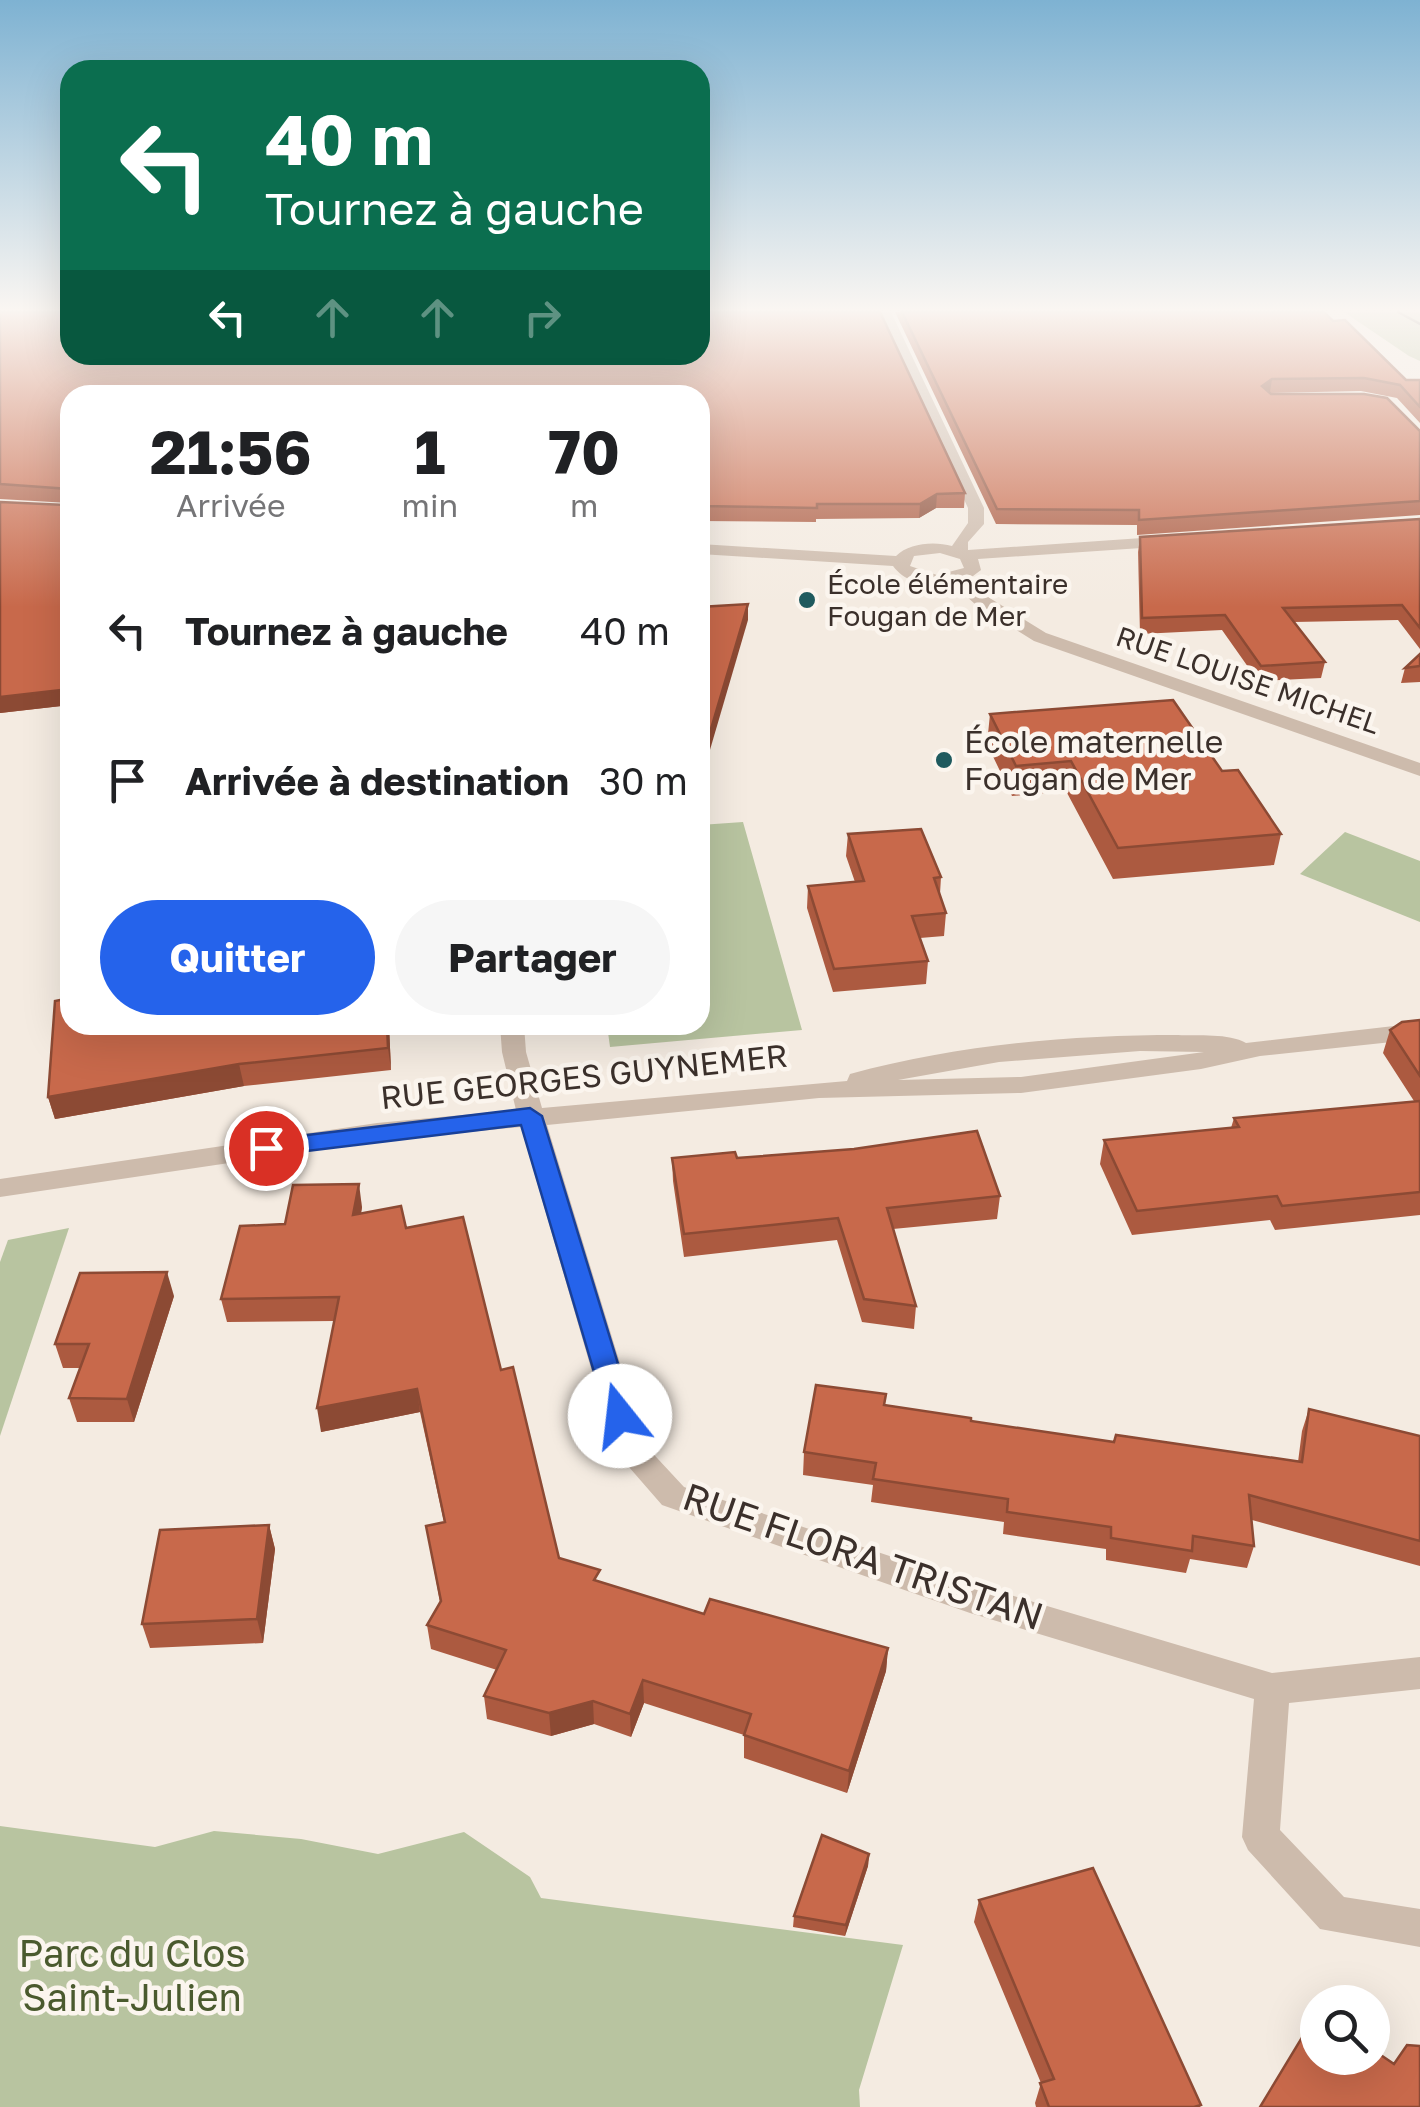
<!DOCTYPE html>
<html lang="fr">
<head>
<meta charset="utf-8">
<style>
  :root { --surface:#fff; --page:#f6f6f6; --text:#202124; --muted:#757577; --accent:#2563eb }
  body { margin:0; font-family:"Golos Text",sans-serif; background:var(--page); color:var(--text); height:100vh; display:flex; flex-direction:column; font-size:38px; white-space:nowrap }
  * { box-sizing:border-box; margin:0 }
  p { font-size:32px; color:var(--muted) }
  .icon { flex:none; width:55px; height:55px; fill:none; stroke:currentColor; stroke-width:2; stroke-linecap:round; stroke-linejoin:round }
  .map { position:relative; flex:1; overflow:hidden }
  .side { position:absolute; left:60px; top:385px; width:650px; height:650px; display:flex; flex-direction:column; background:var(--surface); border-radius:30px; box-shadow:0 10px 40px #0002 }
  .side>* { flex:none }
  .hud { position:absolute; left:60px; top:60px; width:650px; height:305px; border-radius:30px; box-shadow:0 10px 40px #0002; background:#0b6e4f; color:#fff; overflow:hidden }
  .buttons { position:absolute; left:1300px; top:1985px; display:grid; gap:20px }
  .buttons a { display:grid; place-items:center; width:90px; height:90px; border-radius:50%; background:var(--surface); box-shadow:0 10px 40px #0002; font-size:50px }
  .pin { position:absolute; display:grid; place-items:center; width:85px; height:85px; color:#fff; margin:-42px; border:5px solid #fff; border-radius:50%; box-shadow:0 2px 10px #0007 }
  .me { position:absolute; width:110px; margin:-55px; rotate:344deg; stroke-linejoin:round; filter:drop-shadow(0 0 8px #0008) }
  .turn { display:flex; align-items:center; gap:35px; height:210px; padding:0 40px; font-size:45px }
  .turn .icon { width:130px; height:130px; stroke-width:2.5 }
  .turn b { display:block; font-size:70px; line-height:85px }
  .lanes { display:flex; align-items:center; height:95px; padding:0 40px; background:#0003; justify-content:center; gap:50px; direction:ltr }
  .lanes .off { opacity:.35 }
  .eta { display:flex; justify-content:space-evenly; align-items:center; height:170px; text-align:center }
  .eta b { font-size:60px; font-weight:700; line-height:70px }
  .button { display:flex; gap:20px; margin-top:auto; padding:20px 40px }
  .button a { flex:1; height:115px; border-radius:60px; background:var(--accent); color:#fff; font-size:40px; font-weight:700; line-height:115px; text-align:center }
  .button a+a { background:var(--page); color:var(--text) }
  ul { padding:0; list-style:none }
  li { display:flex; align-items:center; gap:30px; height:150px; padding:0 40px }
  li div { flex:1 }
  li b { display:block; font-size:38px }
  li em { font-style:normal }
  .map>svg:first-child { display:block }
  .green { fill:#b8c4a0 }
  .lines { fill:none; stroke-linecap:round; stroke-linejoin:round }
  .minor { fill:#cdbbac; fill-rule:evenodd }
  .tram { stroke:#3b302b; stroke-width:2.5 }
  .wall { fill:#ac5a40 }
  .shaded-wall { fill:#8c4a34 }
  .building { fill:#c8694b; stroke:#8c4a34; stroke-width:2.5 }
  .route { fill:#2563eb; stroke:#184099; stroke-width:2.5 }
  .poi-dot { fill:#1f5a5e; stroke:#fbf5ee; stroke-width:4 }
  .labels { text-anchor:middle; stroke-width:9; stroke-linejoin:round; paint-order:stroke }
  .far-poi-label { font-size:28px; fill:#3b302b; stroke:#fbf5ee; text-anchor:start }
  .far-street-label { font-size:28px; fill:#3b302b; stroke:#fbf5ee }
  .poi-label { font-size:32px; fill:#3b302b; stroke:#fbf5ee; text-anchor:start }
  .street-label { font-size:32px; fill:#3b302b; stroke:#fbf5ee }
  .near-street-label { font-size:38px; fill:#3b302b; stroke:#fbf5ee }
  .near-park-label { font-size:38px; fill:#4a5a2e; stroke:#fbf5ee }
</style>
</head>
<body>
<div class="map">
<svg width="1420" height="2107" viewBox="0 0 1420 2107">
  <rect width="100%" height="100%" fill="#f4ebe1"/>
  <g class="green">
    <path d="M 1344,312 L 1420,312 L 1420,361 L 1409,356 Z"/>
    <path d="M 743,822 L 802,1030 L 610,1047 L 607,1025 L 700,1025 L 700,825 Z"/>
    <path d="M 1345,832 L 1420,861 L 1420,922 L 1300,874 Z"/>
    <path d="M 69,1228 L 0,1436 L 0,1262 L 8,1240 Z"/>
    <path d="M 0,1826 L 155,1847 L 214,1831 L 301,1839 L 378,1854 L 464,1832 L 530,1877 L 541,1898 L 903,1945 L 859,2090 L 860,2107 L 0,2107 Z"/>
  </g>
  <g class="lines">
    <g class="minor">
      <path d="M 878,312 L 891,312 L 984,508 L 984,524 L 968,542 L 968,550 L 1171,536 L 1179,541 L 1171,546 L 978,559 L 981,570 L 969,579 L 988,597 L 1046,633 L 1420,763 L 1420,776 L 1034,641 L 976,605 L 953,584 C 931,587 906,584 893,566 L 700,554 L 700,544 L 896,556 C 909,543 934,541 952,546 L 968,523 L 968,508 ZM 940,553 L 960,559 L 964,568 L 937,575 L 910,566 L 914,556 Z"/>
      <path d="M 1420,1023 L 1420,1039 L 1260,1056 L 1201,1069 L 1021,1093 L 819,1098 L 547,1125 L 645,1445 L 684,1487 L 970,1583 L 1272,1673 L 1420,1657 L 1420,1689 L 1289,1703 L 1280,1830 L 1344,1897 L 1420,1909 L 1420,1947 L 1320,1929 L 1248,1850 L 1242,1837 L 1254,1699 L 970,1613 L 662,1505 L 615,1451 L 521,1127 L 377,1141 L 0,1197 L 0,1179 L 377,1123 L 516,1110 L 502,1052 L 500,1025 L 524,1025 L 526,1052 L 542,1108 L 847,1081 L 850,1074 C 956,1045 1068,1035 1178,1035 C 1198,1036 1229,1033 1246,1043 ZM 1140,1051 L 1204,1052 L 1021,1077 L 898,1080 L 999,1062 Z"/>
    </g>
    <path class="tram" d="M 1398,312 L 1420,324"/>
  </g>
  <g class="wall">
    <path d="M 0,312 L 70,312 L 70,355 L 700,355 L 700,312 L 880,312 L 965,493 L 964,508 L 936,508 L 919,518 L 816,519 L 816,522 L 700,521 L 700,395 L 70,395 L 70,705 L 0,713 L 0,502 L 66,505 L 69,503 L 0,499 Z"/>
    <path d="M 895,312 L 1324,312 L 1406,380 L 1420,380 L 1420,423 L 1397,398 L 1361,391 L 1269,393 L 1420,431 L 1420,515 L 1137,535 L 1137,525 L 996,524 Z"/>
    <path d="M 1420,519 L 1420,649 L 1398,620 L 1294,622 L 1325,662 L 1321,678 L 1258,681 L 1222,630 L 1140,634 L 1138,552 L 1140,537 Z"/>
    <path d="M 1420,654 L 1420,682 L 1401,683 L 1405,668 Z"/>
    <path d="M 990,714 L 1222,771 L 1281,834 L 1274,865 L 1113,879 L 1066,791 L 1012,796 L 987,744 Z"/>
    <path d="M 848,834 L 941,877 L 940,894 L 946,913 L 944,936 L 920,938 L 928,961 L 926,984 L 833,992 L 807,908 L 808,886 L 855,882 L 846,856 Z"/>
    <path d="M 1420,1020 L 1420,1215 L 1275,1230 L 1270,1220 L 1132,1235 L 1100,1164 L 1104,1140 L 1231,1128 L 1234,1118 L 1414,1101 L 1383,1053 L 1390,1030 Z"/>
    <path d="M 389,1025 L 391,1070 L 244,1086 L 55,1119 L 48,1097 Z"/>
    <path d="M 672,1158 L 737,1158 L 1000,1196 L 997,1219 L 893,1229 L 916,1306 L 914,1329 L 862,1322 L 837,1240 L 684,1257 L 673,1181 Z"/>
    <path d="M 362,1207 L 361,1213 L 406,1228 L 501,1370 L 559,1558 L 600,1582 L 704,1614 L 888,1648 L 886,1671 L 847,1793 L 744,1758 L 744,1735 L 644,1703 L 631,1737 L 594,1724 L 551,1736 L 487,1719 L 484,1696 L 497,1670 L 431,1649 L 427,1625 L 440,1602 L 426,1526 L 444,1522 L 420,1412 L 321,1432 L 334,1321 L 227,1322 L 221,1299 L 285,1224 Z"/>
    <path d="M 174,1296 L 134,1422 L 77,1422 L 69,1398 L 80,1368 L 63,1368 L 55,1344 Z"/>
    <path d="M 885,1405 L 971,1421 L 1114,1442 L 1298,1462 L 1302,1431 L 1309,1409 L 1420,1436 L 1420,1566 L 1252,1520 L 1254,1546 L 1247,1568 L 1190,1559 L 1186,1573 L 1106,1560 L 1106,1549 L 1003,1534 L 1004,1522 L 871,1502 L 873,1485 L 803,1475 L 804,1452 Z"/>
    <path d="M 269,1525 L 275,1549 L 263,1643 L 150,1648 L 142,1624 Z"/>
    <path d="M 869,1854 L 868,1866 L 845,1936 L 793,1927 L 794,1916 Z"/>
    <path d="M 979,1900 L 1201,2105 L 1200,2107 L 1036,2107 L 1035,2103 L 1041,2083 L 974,1922 Z"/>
  </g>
  <g class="shaded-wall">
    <path d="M 1272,379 L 1270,392 L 1262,386 Z"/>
    <path d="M 937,494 L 936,508 L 919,518 L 920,504 Z"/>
    <path d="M 748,604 L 748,620 L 700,784 L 700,766 Z"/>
    <path d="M 70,689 L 70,705 L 0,713 L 0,697 Z"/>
    <path d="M 387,1025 L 389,1025 L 391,1070 L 388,1048 Z"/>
    <path d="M 239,1064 L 244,1086 L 55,1119 L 48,1097 Z"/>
    <path d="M 359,1184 L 362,1207 L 357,1238 L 353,1215 Z"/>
    <path d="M 167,1272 L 174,1296 L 134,1422 L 127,1399 Z"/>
    <path d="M 417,1389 L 420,1412 L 321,1432 L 317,1408 Z"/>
    <path d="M 269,1525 L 275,1549 L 263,1643 L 257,1619 Z"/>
    <path d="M 888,1648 L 886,1671 L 847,1793 L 849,1771 Z"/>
    <path d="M 643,1680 L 644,1703 L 631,1737 L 630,1714 Z"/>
    <path d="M 593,1701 L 594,1724 L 551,1736 L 549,1713 Z"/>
    <path d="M 869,1854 L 868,1866 L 845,1936 L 846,1925 Z"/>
  </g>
  <g class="building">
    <path d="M 0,312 L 70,312 L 70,355 L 700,355 L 700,312 L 880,312 L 965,493 L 937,494 L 920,504 L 817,504 L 817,508 L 700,506 L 700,395 L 70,395 L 70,496 L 69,489 L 0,484 Z"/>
    <path d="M 902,312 L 1324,312 L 1333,321 L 1345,320 L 1406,380 L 1420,380 L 1420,407 L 1400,385 L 1364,378 L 1272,379 L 1262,386 L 1271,394 L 1364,394 L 1387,398 L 1420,431 L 1420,501 L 1139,520 L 1139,510 L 997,509 Z"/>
    <path d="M 0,502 L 66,505 L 70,502 L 70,689 L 0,697 Z"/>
    <path d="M 1420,519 L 1420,628 L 1402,605 L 1283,608 L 1325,662 L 1261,666 L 1225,615 L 1142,618 L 1140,537 Z"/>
    <path d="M 748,604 L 700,766 L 700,607 Z"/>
    <path d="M 1420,654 L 1420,666 L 1405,668 Z"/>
    <path d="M 1173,700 L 1222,771 L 1238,770 L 1281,834 L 1118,848 L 1071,761 L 1016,766 L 990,714 Z"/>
    <path d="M 921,829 L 941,877 L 934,878 L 946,913 L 912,916 L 928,961 L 834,969 L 808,886 L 864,881 L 848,834 Z"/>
    <path d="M 70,998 L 70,1025 L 387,1025 L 388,1048 L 239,1064 L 48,1097 L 55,1001 Z"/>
    <path d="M 1420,1020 L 1420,1076 L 1390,1030 L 1402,1022 Z"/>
    <path d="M 1420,1101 L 1420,1192 L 1282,1206 L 1277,1196 L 1137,1211 L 1104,1140 L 1239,1127 L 1234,1118 Z"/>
    <path d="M 977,1131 L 1000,1196 L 887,1208 L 916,1306 L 864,1299 L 838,1218 L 684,1234 L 672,1158 L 735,1152 L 737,1158 L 854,1149 Z"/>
    <path d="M 359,1184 L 353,1215 L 401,1206 L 406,1228 L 463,1217 L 501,1370 L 513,1367 L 559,1558 L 600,1570 L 594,1580 L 704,1614 L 710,1599 L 888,1648 L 849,1771 L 744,1735 L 751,1714 L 643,1680 L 630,1714 L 593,1701 L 549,1713 L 484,1696 L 506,1650 L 427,1625 L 441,1601 L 426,1526 L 445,1522 L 417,1389 L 317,1408 L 339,1297 L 221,1299 L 240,1226 L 285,1224 L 293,1185 Z"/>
    <path d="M 167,1272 L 127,1399 L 69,1398 L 89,1344 L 55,1344 L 80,1273 Z"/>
    <path d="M 816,1385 L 886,1394 L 884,1405 L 971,1418 L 971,1421 L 1114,1442 L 1116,1435 L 1302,1462 L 1309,1409 L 1420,1436 L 1420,1541 L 1249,1495 L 1254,1546 L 1193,1536 L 1192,1551 L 1111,1538 L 1111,1527 L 1007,1512 L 1008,1499 L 873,1479 L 876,1463 L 804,1452 Z"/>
    <path d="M 269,1525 L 257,1619 L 142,1624 L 160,1530 Z"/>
    <path d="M 822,1835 L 869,1854 L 846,1925 L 794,1916 Z"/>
    <path d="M 1093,1868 L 1201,2105 L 1194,2107 L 1049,2107 L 1040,2083 L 1054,2079 L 979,1900 Z"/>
    <path d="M 1318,2011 L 1318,2058 L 1372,2058 L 1372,2049 L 1394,2064 L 1407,2045 L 1420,2046 L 1420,2107 L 1260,2107 Z"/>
  </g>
  <linearGradient id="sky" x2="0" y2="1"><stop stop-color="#7eb2d2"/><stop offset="0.51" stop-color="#faf6f2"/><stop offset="1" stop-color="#faf6f2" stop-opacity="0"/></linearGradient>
  <rect width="1420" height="607" fill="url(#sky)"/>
  <path class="route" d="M 530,1108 L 542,1116 L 634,1416 L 630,1423 L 620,1427 L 611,1423 L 607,1416 L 521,1125 L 266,1156 L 254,1148 L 266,1140 Z"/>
  <g class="poi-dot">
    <circle cx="807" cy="600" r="10"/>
    <circle cx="944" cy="760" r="10"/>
  </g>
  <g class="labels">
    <g class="far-poi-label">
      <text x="827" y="594">École élémentaire<tspan x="827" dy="32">Fougan de Mer</tspan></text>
    </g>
    <g class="far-street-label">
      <text transform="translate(1248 680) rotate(19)" y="10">RUE LOUISE MICHEL</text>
    </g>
    <g class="poi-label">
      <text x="964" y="753">École maternelle<tspan x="964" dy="37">Fougan de Mer</tspan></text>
    </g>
    <g class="street-label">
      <text transform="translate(584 1077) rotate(-6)" y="11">RUE GEORGES GUYNEMER</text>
    </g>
    <g class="near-street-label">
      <text transform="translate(863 1557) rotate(19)" y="13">RUE FLORA TRISTAN</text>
    </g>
    <g class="near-park-label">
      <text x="132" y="1967">Parc du Clos<tspan x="132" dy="44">Saint-Julien</tspan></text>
    </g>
  </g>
</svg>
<div class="buttons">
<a><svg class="icon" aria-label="search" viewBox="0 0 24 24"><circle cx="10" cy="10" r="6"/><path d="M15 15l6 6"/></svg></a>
</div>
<div class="pin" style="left:266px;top:1148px;background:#d93025"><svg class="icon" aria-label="arrive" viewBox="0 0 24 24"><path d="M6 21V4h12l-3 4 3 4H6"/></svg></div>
<svg class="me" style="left:620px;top:1416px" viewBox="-20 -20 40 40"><circle r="19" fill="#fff"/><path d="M0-13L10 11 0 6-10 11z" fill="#2563eb"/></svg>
<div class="hud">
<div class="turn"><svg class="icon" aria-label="left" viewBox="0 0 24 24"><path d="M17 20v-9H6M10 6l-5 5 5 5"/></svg><div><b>40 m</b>Tournez à gauche</div></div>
<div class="lanes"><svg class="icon" aria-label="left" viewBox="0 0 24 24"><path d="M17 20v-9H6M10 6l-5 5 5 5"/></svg><svg class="icon off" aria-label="ahead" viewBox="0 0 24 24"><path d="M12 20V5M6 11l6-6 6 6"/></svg><svg class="icon off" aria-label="ahead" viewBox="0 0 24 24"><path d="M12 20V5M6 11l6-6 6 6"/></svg><svg class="icon off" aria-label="right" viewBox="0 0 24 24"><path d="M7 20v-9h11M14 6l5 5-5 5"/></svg></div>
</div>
<section class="side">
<div class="eta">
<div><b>21:56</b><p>Arrivée</p></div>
<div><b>1</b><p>min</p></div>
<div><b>70</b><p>m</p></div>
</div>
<ul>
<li><svg class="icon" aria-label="left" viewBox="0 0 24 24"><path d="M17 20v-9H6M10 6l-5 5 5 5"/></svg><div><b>Tournez à gauche</b></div><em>40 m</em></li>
<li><svg class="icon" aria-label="arrive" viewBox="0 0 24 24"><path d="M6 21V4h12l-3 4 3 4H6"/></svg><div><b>Arrivée à destination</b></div><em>30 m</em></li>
</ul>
<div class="button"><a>Quitter</a><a>Partager</a></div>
</section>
</div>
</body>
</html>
